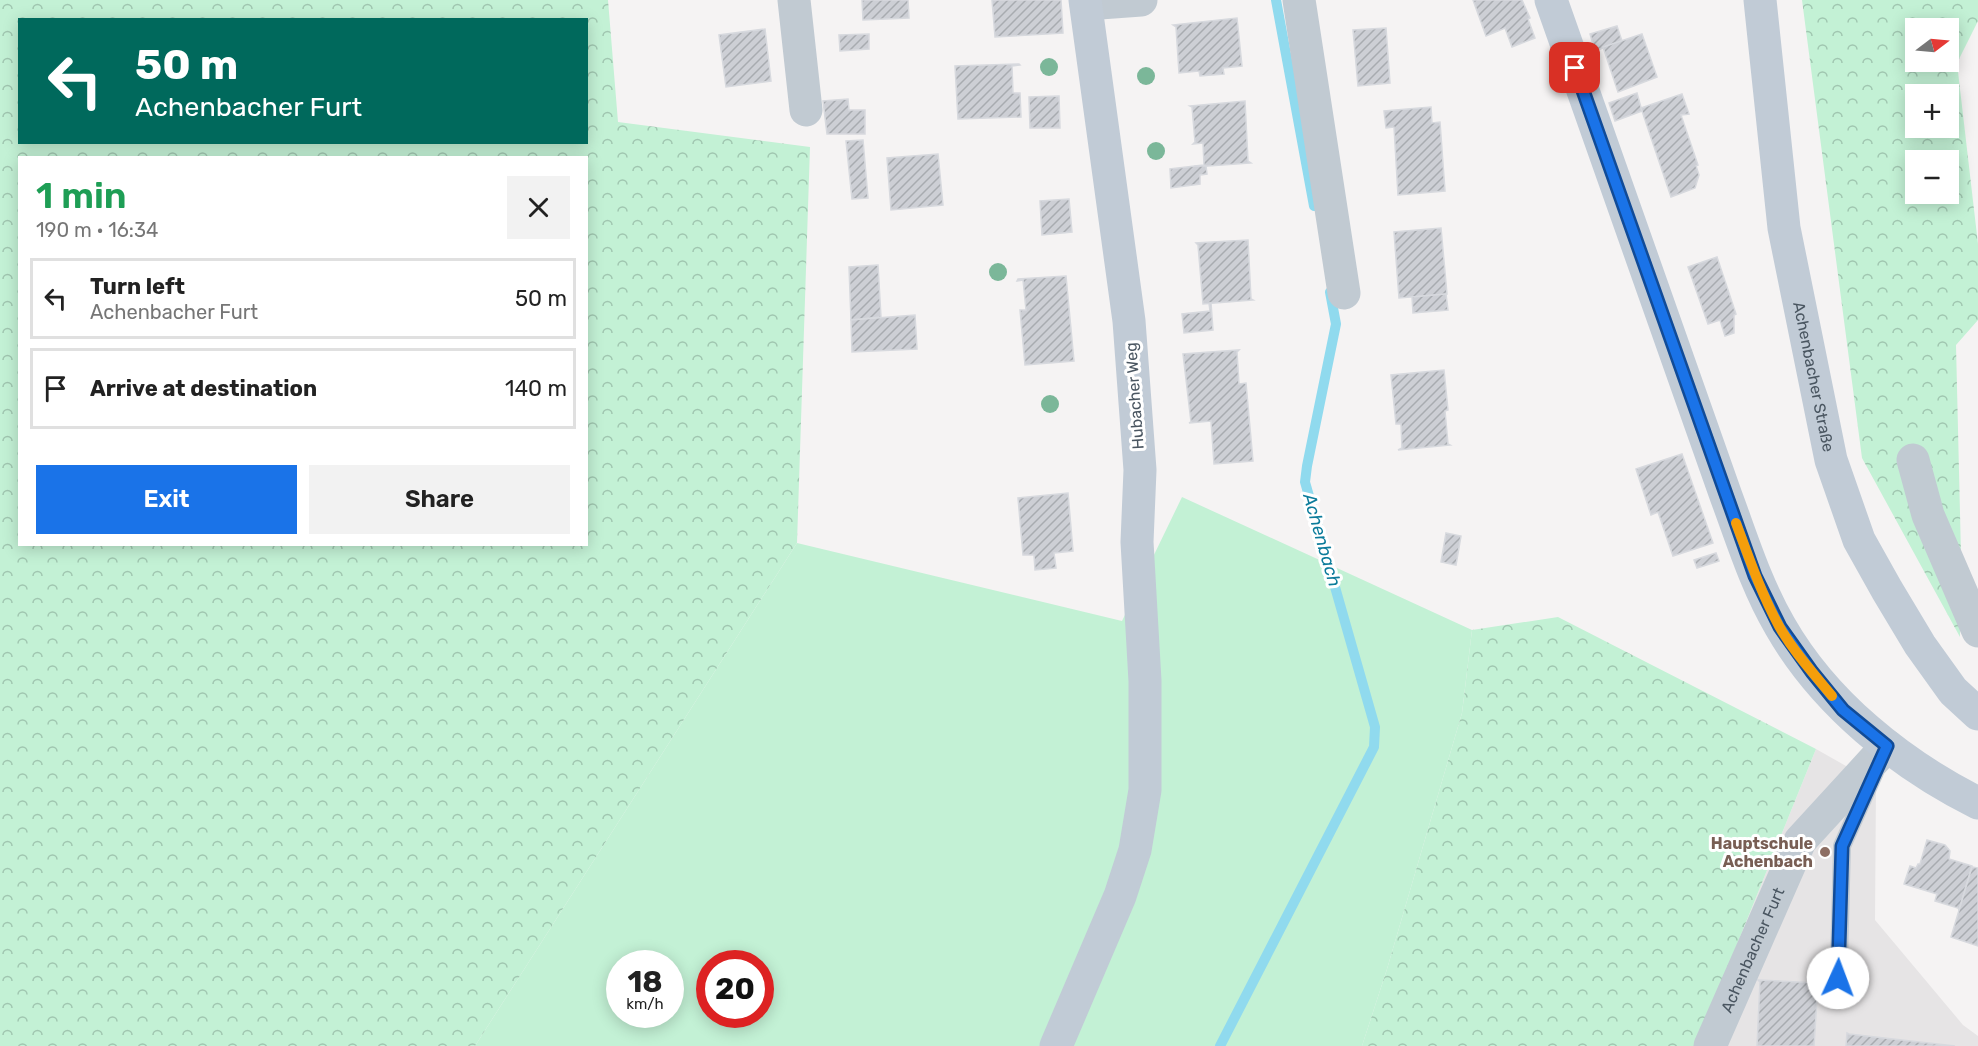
<!DOCTYPE html>
<html lang="en">
<head>
<meta charset="utf-8">
<style>
  :root { --surface:#fff; --page:#f2f2f2; --text:#222; --muted:#767676; --line:#e0e0e0; --accent:#1a73e8 }
  body { margin:0; font-family:Rubik,sans-serif; background:var(--page); color:var(--text); height:100vh; display:flex; flex-direction:column; font-size:22px; white-space:nowrap }
  * { box-sizing:border-box; margin:0 }
  p { font-size:20px; color:var(--muted) }
  .icon { flex:none; width:33px; height:33px; fill:none; stroke:currentColor; stroke-width:2; stroke-linecap:round; stroke-linejoin:round }
  .map { position:relative; flex:1; overflow:hidden }
  .panel { position:absolute; left:18px; top:156px; width:570px; height:390px; display:flex; flex-direction:column; background:var(--surface); border-radius:0px; box-shadow:0 3px 15px #0003 }
  .panel>* { flex:none }
  .hud { position:absolute; left:18px; top:18px; width:570px; height:126px; border-radius:0px; box-shadow:0 3px 15px #0003; background:#00695c; color:#fff; overflow:hidden }
  .needle { width:39px; rotate:74deg }
  .tools { position:absolute; left:1905px; top:18px; display:grid; gap:12px }
  .tools a { display:grid; place-items:center; width:54px; height:54px; border-radius:0px; background:var(--surface); box-shadow:0 3px 15px #0003; font-size:30px }
  .speed { position:absolute; left:606px; top:950px; display:flex; gap:12px; font-size:30px; font-weight:700; text-align:center }
  .speed>* { display:grid; place-content:center; width:78px; height:78px; border-radius:50%; background:var(--surface); box-shadow:0 3px 15px #0003; line-height:1 }
  .speed small { font-size:15px; font-weight:400 }
  .speed .limit { border:9px solid #d22; background:#fff; color:#111 }
  .pin { position:absolute; display:grid; place-items:center; width:51px; height:51px; color:#fff; margin:-26px; border-radius:12px; box-shadow:0 3px 9px #0006 }
  .me { position:absolute; width:66px; margin:-33px; rotate:2deg; stroke-linejoin:round; filter:drop-shadow(0 0 4px #0008) }
  .turn { display:flex; align-items:center; gap:21px; height:126px; padding:0 18px; font-size:27px }
  .turn .icon { width:78px; height:78px; stroke-width:2.5 }
  .turn b { display:block; font-size:42px; line-height:51px }
  .round { display:grid; place-items:center; flex:none; width:63px; height:63px; border-radius:0px; background:var(--page) }
  .head { display:flex; align-items:center; justify-content:space-between; height:102px; padding:0 18px }
  h1 { font-size:36px; font-weight:600; line-height:45px; color:#1e9e55 }
  .cta { display:flex; gap:12px; margin-top:auto; padding:12px 18px }
  .cta a { flex:1; height:69px; border-radius:0px; background:var(--accent); color:#fff; font-size:24px; font-weight:600; line-height:69px; text-align:center }
  .cta a+a { background:var(--page); color:var(--text) }
  ul { padding:0; list-style:none }
  li { display:flex; align-items:center; gap:18px; height:81px; margin:0 12px 9px; padding:0 6px; border:3px solid var(--line); border-radius:0px }
  li div { flex:1 }
  li b { display:block; font-size:22px }
  li em { font-style:normal }
  .map>svg:first-child { display:block }
  .education { fill:#e6e4e5 }
  .grass { fill:#c3f1d5; fill-rule:evenodd }
  .forest { fill:url(#forest-crowns); fill-rule:evenodd }
  .lines { fill:none; stroke-linecap:round; stroke-linejoin:round }
  .stream { stroke:#90daee; stroke-width:10 }
  .building { fill:url(#building-hatch); stroke:#d7d9de; stroke-width:1.5 }
  .lane { stroke:#c1cad2; stroke-width:18 }
  .street { stroke:#c1cad2; stroke-width:33 }
  .secondary { stroke:#c1cbd6; stroke-width:33 }
  .tree { fill:#7bb799 }
  .route-casing { stroke:#114b97; stroke-width:15 }
  .route { stroke:#1a73e8; stroke-width:10 }
  .slow { stroke:#f59e0b; stroke-width:10 }
  .education-dot { fill:#8d6e63; stroke:#fff; stroke-width:2 }
  .labels { text-anchor:middle; stroke-width:6; stroke-linejoin:round; paint-order:stroke }
  .street-label { font-size:16px; fill:#4a5661; stroke:#fff }
  .education-label { font-size:16px; font-weight:bold; fill:#785e54; stroke:#fff; text-anchor:end }
  .water-label { font-size:18px; font-style:italic; fill:#0c7c9b; stroke:#fff }
</style>
</head>
<body>
<div class="map">
<svg width="1978" height="1046" viewBox="0 0 1978 1046">
  <defs>
    <pattern id="forest-crowns" width="20" height="18" patternUnits="userSpaceOnUse" patternTransform="scale(1.5)"><rect width="20" height="18" fill="#c3f1d5"/><path d="M2 6a3 3 0 1 1 6 0M12 15a3 3 0 1 1 6 0" fill="none" stroke="#a0c6b0"/></pattern>
    <pattern id="building-hatch" width="6" height="6" patternUnits="userSpaceOnUse" patternTransform="scale(1.5)"><rect width="6" height="6" fill="#cdcfd5"/><path d="M-1 1l2-2M0 6l6-6M5 7l2-2" fill="none" stroke="#a8abb0"/></pattern>
  </defs>
  <rect width="100%" height="100%" fill="#f5f3f3"/>
  <path class="education" d="M 1816,749 L 1876,783 L 1875,920 L 1963,1025 L 1978,1036 L 1978,1046 L 1696,1046 Z"/>
  <path class="grass" d="M 1182,497 L 1472,630 L 1462,713 L 1387,969 L 1362,1046 L 475,1046 L 797,543 L 1122,621 ZM 620,963 L 670,963 L 670,1014 L 620,1014 ZM 710,963 L 760,963 L 760,1014 L 710,1014 Z"/>
  <g class="forest">
    <path d="M 0,0 L 608,0 L 618,122 L 810,147 L 797,543 L 475,1046 L 0,1046 ZM 20,20 L 586,20 L 586,142 L 20,142 ZM 20,158 L 586,158 L 586,544 L 20,544 Z"/>
    <path d="M 1802,0 L 1978,0 L 1978,21 L 1957,63 L 1978,244 L 1978,320 L 1956,345 L 1961,555 L 1960,637 L 1862,458 ZM 1916,28 L 1948,28 L 1948,62 L 1916,62 ZM 1916,94 L 1948,94 L 1948,128 L 1916,128 ZM 1916,160 L 1948,160 L 1948,194 L 1916,194 Z"/>
    <path d="M 1558,617 L 1816,749 L 1696,1046 L 1362,1046 L 1387,969 L 1462,713 L 1472,630 Z"/>
  </g>
  <g class="lines">
    <g class="stream">
      <path d="M 1276,0 L 1314,206"/>
      <path d="M 1220,1046 L 1374,747 L 1375,727 L 1305,482 L 1307,466 L 1336,324 L 1330,292"/>
    </g>
  </g>
  <g class="building">
    <path d="M 862,0 L 908,0 L 909,18 L 863,20 Z"/>
    <path d="M 992,0 L 1061,0 L 1063,33 L 995,37 Z"/>
    <path d="M 1473,0 L 1522,0 L 1530,18 L 1528,19 L 1535,38 L 1512,47 L 1505,28 L 1486,36 Z"/>
    <path d="M 1237,18 L 1242,66 L 1223,68 L 1224,74 L 1200,76 L 1199,71 L 1179,73 L 1176,27 L 1173,25 Z"/>
    <path d="M 1617,26 L 1622,41 L 1595,51 L 1590,34 Z"/>
    <path d="M 1386,28 L 1390,83 L 1358,86 L 1353,30 Z"/>
    <path d="M 765,29 L 771,81 L 726,87 L 719,35 Z"/>
    <path d="M 869,34 L 869,49 L 840,51 L 839,35 Z"/>
    <path d="M 1642,34 L 1657,77 L 1618,92 L 1603,47 Z"/>
    <path d="M 1019,64 L 1020,65 L 1012,66 L 1013,93 L 1020,93 L 1021,117 L 958,119 L 955,66 Z"/>
    <path d="M 1637,93 L 1642,111 L 1615,121 L 1609,103 Z"/>
    <path d="M 1682,94 L 1689,114 L 1681,115 L 1698,165 L 1696,166 L 1699,175 L 1695,188 L 1671,197 L 1641,108 Z"/>
    <path d="M 1059,96 L 1060,128 L 1030,128 L 1029,97 Z"/>
    <path d="M 848,99 L 849,110 L 865,110 L 865,134 L 827,134 L 823,101 Z"/>
    <path d="M 1245,101 L 1248,161 L 1251,163 L 1195,167 L 1195,166 L 1204,165 L 1203,143 L 1193,144 L 1195,142 L 1192,107 L 1190,106 Z"/>
    <path d="M 1431,107 L 1432,123 L 1440,122 L 1445,191 L 1398,195 L 1394,127 L 1386,128 L 1384,111 Z"/>
    <path d="M 863,140 L 868,198 L 852,199 L 846,141 Z"/>
    <path d="M 938,154 L 943,205 L 891,210 L 887,158 Z"/>
    <path d="M 1195,166 L 1206,166 L 1207,174 L 1200,175 L 1200,184 L 1171,188 L 1170,169 Z"/>
    <path d="M 1069,199 L 1072,232 L 1042,235 L 1040,201 Z"/>
    <path d="M 1441,228 L 1447,294 L 1399,298 L 1394,232 Z"/>
    <path d="M 1248,240 L 1251,299 L 1253,300 L 1203,304 L 1198,245 L 1196,243 Z"/>
    <path d="M 1717,257 L 1736,314 L 1734,315 L 1734,333 L 1725,336 L 1720,320 L 1708,324 L 1688,267 Z"/>
    <path d="M 878,265 L 881,317 L 851,320 L 849,267 Z"/>
    <path d="M 1066,276 L 1074,361 L 1025,365 L 1020,310 L 1026,310 L 1023,280 L 1017,281 L 1018,279 Z"/>
    <path d="M 1446,294 L 1448,310 L 1413,313 L 1412,297 Z"/>
    <path d="M 1209,303 L 1211,303 L 1213,330 L 1184,333 L 1182,314 L 1210,311 Z"/>
    <path d="M 915,315 L 917,349 L 852,352 L 851,320 Z"/>
    <path d="M 1239,350 L 1237,352 L 1239,384 L 1246,383 L 1253,461 L 1214,464 L 1211,421 L 1189,423 L 1191,422 L 1183,354 Z"/>
    <path d="M 1444,370 L 1448,410 L 1445,411 L 1448,444 L 1450,445 L 1398,450 L 1402,448 L 1401,424 L 1396,424 L 1391,375 Z"/>
    <path d="M 1682,454 L 1713,543 L 1673,556 L 1658,512 L 1651,515 L 1636,469 Z"/>
    <path d="M 1068,493 L 1073,551 L 1054,553 L 1056,568 L 1035,570 L 1034,555 L 1023,555 L 1018,498 Z"/>
    <path d="M 1446,533 L 1461,536 L 1456,565 L 1441,562 Z"/>
    <path d="M 1716,553 L 1719,561 L 1697,568 L 1694,560 Z"/>
    <path d="M 1927,840 L 1945,845 L 1950,851 L 1949,859 L 1972,866 L 1959,910 L 1958,908 L 1935,901 L 1937,894 L 1904,884 L 1910,866 L 1916,868 L 1918,864 L 1920,864 Z"/>
    <path d="M 1972,867 L 1978,868 L 1978,946 L 1951,937 Z"/>
    <path d="M 1758,980 L 1818,983 L 1814,1046 L 1757,1046 L 1760,982 Z"/>
    <path d="M 1847,1033 L 1849,1034 L 1955,1046 L 1846,1046 Z"/>
  </g>
  <g class="lines">
    <path class="lane" d="M 1838,1000 L 1842,846 L 1875,772"/>
    <g class="street">
      <path d="M 794,0 L 806,110"/>
      <path d="M 1299,0 L 1344,293"/>
      <path d="M 1086,4 L 1141,0"/>
      <path d="M 1913,460 L 1928,515 L 1978,631"/>
      <path id="s1" d="M 1710,1046 L 1800,841 L 1887,746"/>
    </g>
    <g class="secondary">
      <path d="M 1551,0 L 1726,496 C 1742,539 1756,585 1780,626 C 1824,703 1900,764 1978,803"/>
      <path id="s2" d="M 1760,0 L 1784,228 L 1831,460 L 1859,540 L 1887,590 L 1920,645 L 1953,691 L 1978,714"/>
      <path d="M 1056,1046 L 1120,896 L 1135,850 L 1145,790 L 1145,681 L 1137,542 L 1140,470 L 1129,321 L 1085,0"/>
    </g>
  </g>
  <g class="tree">
    <circle cx="1049" cy="67" r="9"/>
    <circle cx="1146" cy="76" r="9"/>
    <circle cx="1156" cy="151" r="9"/>
    <circle cx="998" cy="272" r="9"/>
    <circle cx="1050" cy="404" r="9"/>
  </g>
  <g class="lines">
    <g class="route-casing">
      <path id="route" d="M 1575,68 L 1755,576 L 1780,627 L 1812,672 L 1843,710 L 1887,746 L 1842,846 L 1838,978"/>
    </g>
    <use href="#route" class="route"/>
    <path class="slow" d="M 1736,523 C 1749,558 1761,593 1779,626 C 1793,651 1814,674 1832,696"/>
  </g>
  <circle class="education-dot" cx="1825" cy="852" r="6"/>
  <g class="labels">
    <g class="street-label">
      <text dy="6" stroke="none"><textPath href="#s2" startOffset="381">Achenbacher Straße</textPath></text>
      <text transform="translate(1134 396) rotate(-94)" y="6">Hubacher Weg</text>
      <text dy="6" stroke="none"><textPath href="#s1" startOffset="105">Achenbacher Furt</textPath></text>
    </g>
    <g class="education-label">
      <text x="1813" y="849">Hauptschule<tspan x="1813" dy="18">Achenbach</tspan></text>
    </g>
    <g class="water-label">
      <text transform="translate(1322 540) rotate(74)" y="6">Achenbach</text>
    </g>
  </g>
</svg>
<div class="tools">
<a><svg class="needle" viewBox="-14 -14 28 28"><path d="M0-13l5 13h-10z" fill="#e53935"/><path d="M0 13l5-13h-10z" fill="#767676"/></svg></a>
<a>+</a>
<a>−</a>
</div>
<div class="speed"><div>18<small>km/h</small></div><div class="limit">20</div></div>
<div class="pin" style="left:1575px;top:68px;background:#d93025"><svg class="icon" aria-label="arrive" viewBox="0 0 24 24"><path d="M6 21V4h12l-3 4 3 4H6"/></svg></div>
<svg class="me" style="left:1838px;top:978px" viewBox="-20 -20 40 40"><circle r="19" fill="#fff"/><path d="M0-13L10 11 0 6-10 11z" fill="#1a73e8"/></svg>
<div class="hud">
<div class="turn"><svg class="icon" aria-label="left" viewBox="0 0 24 24"><path d="M17 20v-9H6M10 6l-5 5 5 5"/></svg><div><b>50 m</b>Achenbacher Furt</div></div>
</div>
<section class="panel">
<div class="head"><div><h1>1 min</h1><p>190 m · 16:34</p></div><a class="round"><svg class="icon" aria-label="close" viewBox="0 0 24 24"><path d="M6 6l12 12M18 6L6 18"/></svg></a></div>
<ul>
<li><svg class="icon" aria-label="left" viewBox="0 0 24 24"><path d="M17 20v-9H6M10 6l-5 5 5 5"/></svg><div><b>Turn left</b><p>Achenbacher Furt</p></div><em>50 m</em></li>
<li><svg class="icon" aria-label="arrive" viewBox="0 0 24 24"><path d="M6 21V4h12l-3 4 3 4H6"/></svg><div><b>Arrive at destination</b></div><em>140 m</em></li>
</ul>
<div class="cta"><a>Exit</a><a>Share</a></div>
</section>
</div>
</body>
</html>
